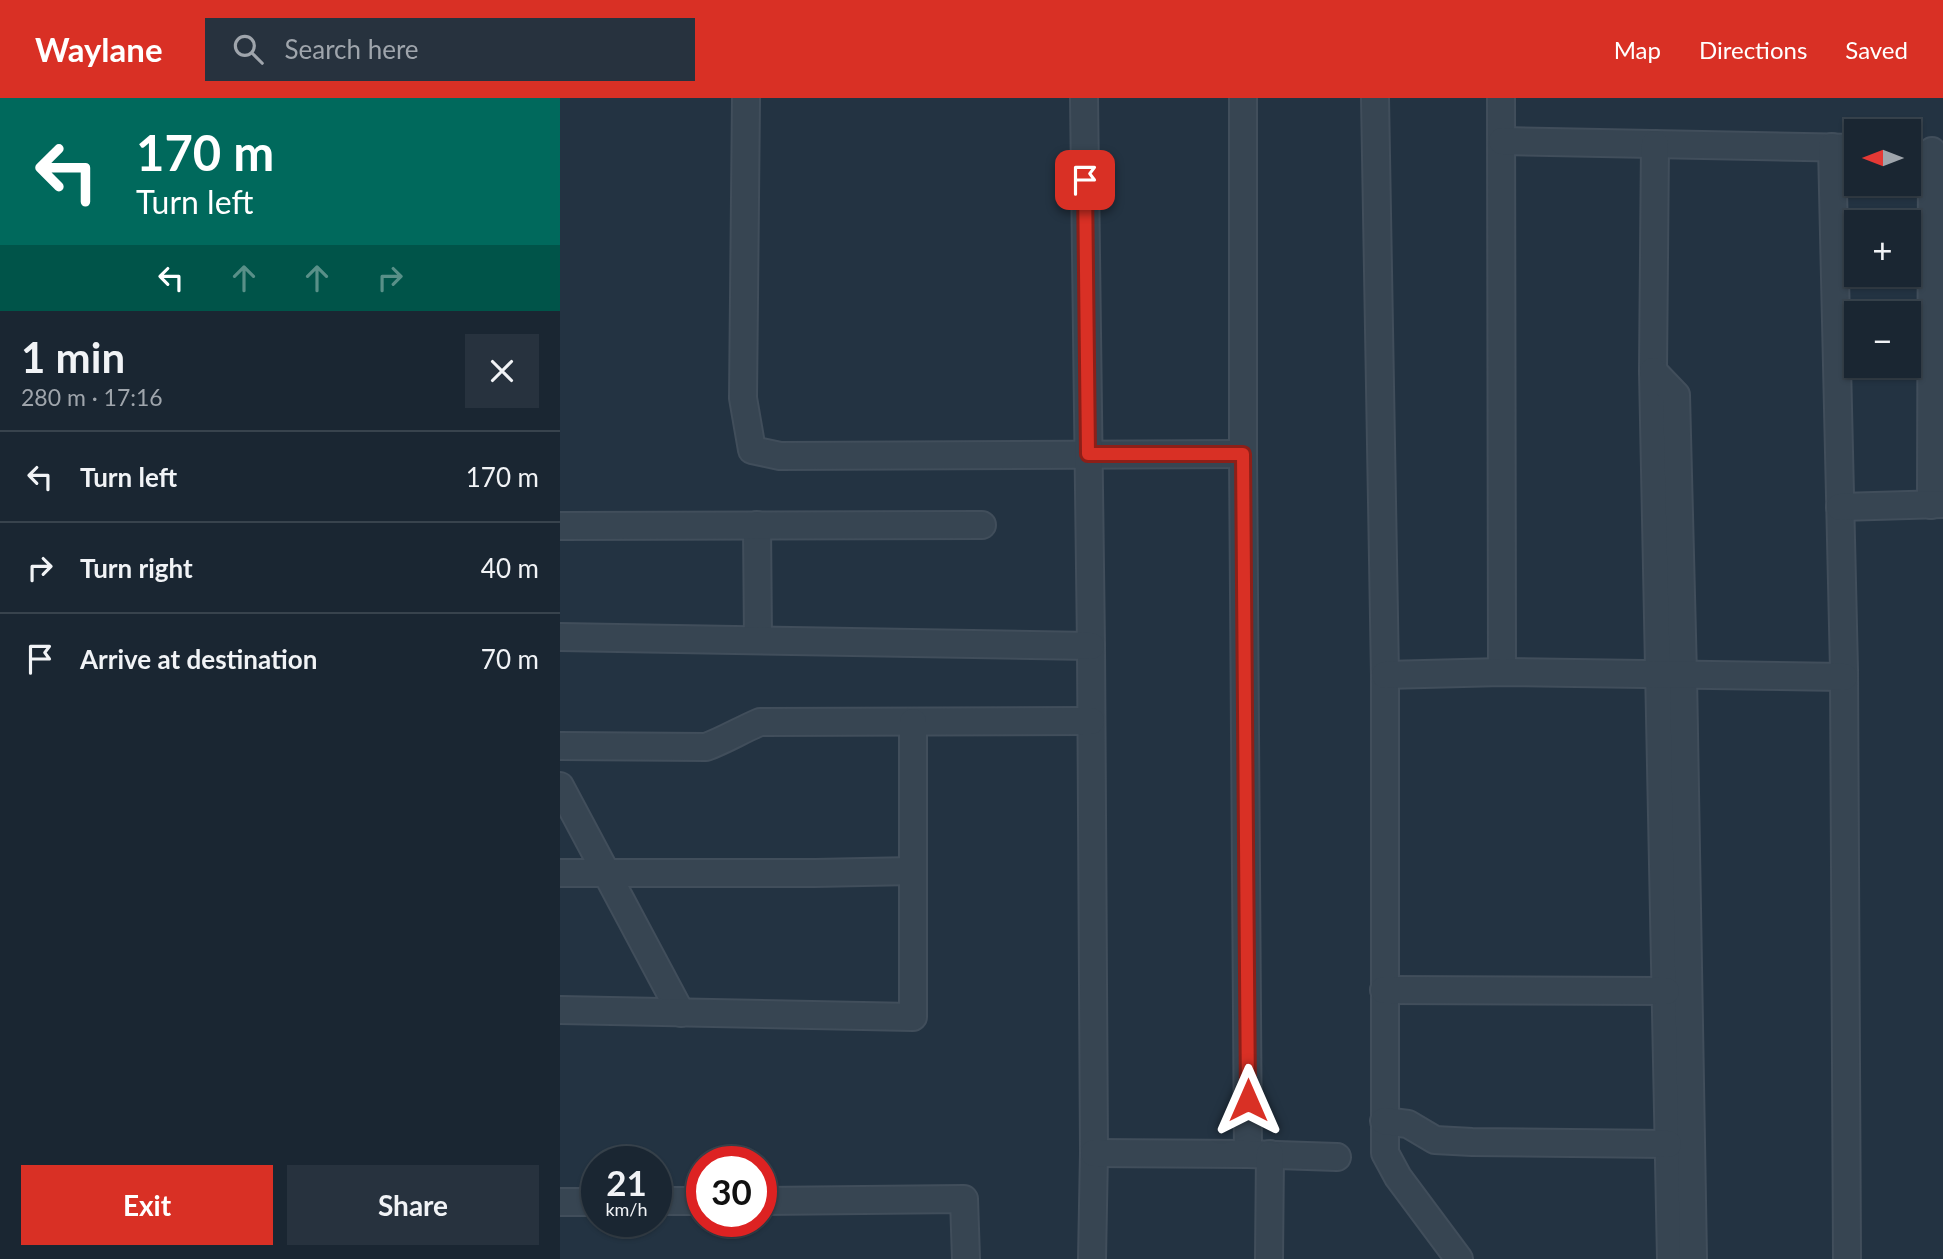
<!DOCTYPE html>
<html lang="en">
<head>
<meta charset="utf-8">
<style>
  :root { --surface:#1a2632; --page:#27323e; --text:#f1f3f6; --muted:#9fa5ac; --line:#38434d; --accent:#d93025 }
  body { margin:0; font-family:Lato,sans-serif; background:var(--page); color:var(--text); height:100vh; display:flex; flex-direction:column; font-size:26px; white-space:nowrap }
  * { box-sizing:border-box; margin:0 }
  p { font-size:23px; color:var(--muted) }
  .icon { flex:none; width:38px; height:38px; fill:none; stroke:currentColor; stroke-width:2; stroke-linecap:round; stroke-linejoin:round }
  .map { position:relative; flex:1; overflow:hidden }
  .details { display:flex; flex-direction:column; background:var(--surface); width:560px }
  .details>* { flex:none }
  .top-card { background:#00695c; color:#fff; overflow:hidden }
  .needle { width:46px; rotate:270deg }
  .tools { position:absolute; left:1284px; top:21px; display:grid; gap:14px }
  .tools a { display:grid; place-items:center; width:77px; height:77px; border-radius:0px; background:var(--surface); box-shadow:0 2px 5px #0004,0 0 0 2px var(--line); font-size:35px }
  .speed { position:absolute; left:21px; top:1048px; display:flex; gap:14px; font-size:35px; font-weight:700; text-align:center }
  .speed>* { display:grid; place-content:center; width:91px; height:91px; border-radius:50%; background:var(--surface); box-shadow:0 2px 5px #0004,0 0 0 2px var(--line); line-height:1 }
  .speed small { font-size:18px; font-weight:400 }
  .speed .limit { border:10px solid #d22; background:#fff; color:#111 }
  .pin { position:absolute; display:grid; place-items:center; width:60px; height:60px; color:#fff; margin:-30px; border-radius:14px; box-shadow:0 4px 10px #0006 }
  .me { position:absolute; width:77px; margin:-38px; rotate:0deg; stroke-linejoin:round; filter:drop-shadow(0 0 5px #0008) }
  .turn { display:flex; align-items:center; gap:24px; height:147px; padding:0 21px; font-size:32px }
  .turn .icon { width:91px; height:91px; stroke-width:2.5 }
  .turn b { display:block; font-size:49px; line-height:60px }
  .lanes { display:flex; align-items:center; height:66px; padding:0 21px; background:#0003; justify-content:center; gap:35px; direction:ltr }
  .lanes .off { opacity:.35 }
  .round { display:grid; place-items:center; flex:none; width:74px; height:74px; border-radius:0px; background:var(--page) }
  .overview { display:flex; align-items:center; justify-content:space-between; height:119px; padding:0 21px }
  h1 { font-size:42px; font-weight:700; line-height:52px }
  .primary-button { display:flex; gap:14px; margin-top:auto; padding:14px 21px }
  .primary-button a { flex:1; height:80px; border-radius:0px; background:var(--accent); color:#fff; font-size:28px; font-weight:700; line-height:80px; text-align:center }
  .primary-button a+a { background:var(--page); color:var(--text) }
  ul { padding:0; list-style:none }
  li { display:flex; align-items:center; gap:21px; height:91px; padding:0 21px; border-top:2px solid var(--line) }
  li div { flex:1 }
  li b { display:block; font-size:26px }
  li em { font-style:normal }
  header { display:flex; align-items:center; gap:42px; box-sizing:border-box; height:98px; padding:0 35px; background:var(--accent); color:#fff }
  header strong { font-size:33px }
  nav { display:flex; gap:38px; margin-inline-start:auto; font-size:24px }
  .search { width:490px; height:63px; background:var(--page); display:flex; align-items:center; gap:18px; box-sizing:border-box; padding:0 24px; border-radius:0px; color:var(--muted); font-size:26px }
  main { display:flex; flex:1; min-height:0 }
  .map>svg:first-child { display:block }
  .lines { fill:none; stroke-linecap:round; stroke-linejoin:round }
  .minor-casing { stroke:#414e5b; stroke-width:30 }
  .minor { stroke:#374552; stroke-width:26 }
  .route-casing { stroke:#8d1f18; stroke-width:18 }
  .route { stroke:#d93025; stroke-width:12 }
</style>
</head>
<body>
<header>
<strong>Waylane</strong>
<div class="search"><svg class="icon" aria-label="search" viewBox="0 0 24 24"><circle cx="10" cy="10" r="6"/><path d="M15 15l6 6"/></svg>Search here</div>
<nav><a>Map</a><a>Directions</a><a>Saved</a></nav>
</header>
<main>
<section class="details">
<div class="top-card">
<div class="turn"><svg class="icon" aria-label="left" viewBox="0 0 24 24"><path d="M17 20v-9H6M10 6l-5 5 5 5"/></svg><div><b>170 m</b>Turn left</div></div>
<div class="lanes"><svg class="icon" aria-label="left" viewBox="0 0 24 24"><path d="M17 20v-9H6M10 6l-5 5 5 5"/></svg><svg class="icon off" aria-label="ahead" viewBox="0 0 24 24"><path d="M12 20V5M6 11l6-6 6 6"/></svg><svg class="icon off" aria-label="ahead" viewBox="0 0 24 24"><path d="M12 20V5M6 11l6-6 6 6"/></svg><svg class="icon off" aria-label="right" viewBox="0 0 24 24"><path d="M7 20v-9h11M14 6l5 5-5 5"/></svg></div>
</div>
<div class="overview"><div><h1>1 min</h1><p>280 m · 17:16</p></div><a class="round"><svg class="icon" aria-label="close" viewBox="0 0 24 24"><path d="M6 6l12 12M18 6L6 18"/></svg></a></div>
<ul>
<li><svg class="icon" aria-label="left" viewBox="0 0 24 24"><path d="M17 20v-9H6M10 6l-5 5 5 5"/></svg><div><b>Turn left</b></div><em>170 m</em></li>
<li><svg class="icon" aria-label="right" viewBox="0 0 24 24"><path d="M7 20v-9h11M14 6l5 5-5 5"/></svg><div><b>Turn right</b></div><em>40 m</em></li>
<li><svg class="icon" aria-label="arrive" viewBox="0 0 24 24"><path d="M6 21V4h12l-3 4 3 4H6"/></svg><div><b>Arrive at destination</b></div><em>70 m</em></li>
</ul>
<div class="primary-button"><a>Exit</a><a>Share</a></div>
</section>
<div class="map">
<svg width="1383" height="1161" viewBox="0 0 1383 1161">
  <rect width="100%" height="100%" fill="#233342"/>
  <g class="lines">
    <g class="minor-casing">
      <g id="minor">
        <path d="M 186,0 L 183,300 L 192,352 L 220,358 L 683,356"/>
        <path d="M 524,0 L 531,548 L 534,1055 L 532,1161"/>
        <path d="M 683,0 L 683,356 L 688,1056"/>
        <path d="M 815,0 L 825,577 L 825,1055 L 838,1079 L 899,1161"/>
        <path d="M 941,0 L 942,574"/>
        <path d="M 942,43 L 1297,50"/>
        <path d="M 1095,46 L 1093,273 L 1111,1161"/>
        <path d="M 1272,49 L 1284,572 L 1287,1161"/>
        <path d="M 1093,273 L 1116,297 L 1123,577 L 1133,1161"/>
        <path d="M 1371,407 L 1372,53"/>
        <path d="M 1280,409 L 1383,406"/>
        <path d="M 197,427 L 198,542"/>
        <path d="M 0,428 L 422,427"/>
        <path d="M 0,539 L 531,548"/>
        <path d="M 825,577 L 942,574 L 1284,579"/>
        <path d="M 0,648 L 146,649 C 165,642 181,632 200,624 L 531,623"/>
        <path d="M 0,688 L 121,915"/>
        <path d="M 0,775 L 255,775 L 353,773"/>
        <path d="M 824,892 L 1106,893"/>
        <path d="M 0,912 L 353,919 L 353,624"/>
        <path d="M 824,1023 L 848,1026 L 875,1042 L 912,1044 L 1108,1046"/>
        <path d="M 534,1055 L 688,1056 L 777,1059"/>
        <path d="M 96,1103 L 142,1103"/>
        <path d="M 201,1103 L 404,1101 L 406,1161"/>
        <path d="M 0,1104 L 37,1104"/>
        <path d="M 709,1161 L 710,1056"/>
      </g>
    </g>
    <use href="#minor" class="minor"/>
  </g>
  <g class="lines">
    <g class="route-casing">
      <path id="route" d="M 525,82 L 528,356 L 683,356 L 688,1002"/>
    </g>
    <use href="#route" class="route"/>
  </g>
</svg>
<div class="tools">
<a><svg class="needle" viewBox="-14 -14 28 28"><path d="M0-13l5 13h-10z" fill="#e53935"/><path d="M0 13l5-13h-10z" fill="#9fa5ac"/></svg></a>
<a>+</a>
<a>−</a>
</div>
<div class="speed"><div>21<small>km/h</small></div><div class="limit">30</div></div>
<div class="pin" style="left:525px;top:82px;background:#d93025"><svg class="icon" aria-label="arrive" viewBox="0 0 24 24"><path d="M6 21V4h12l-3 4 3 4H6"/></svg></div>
<svg class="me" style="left:688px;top:1002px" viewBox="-20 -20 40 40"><path d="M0-17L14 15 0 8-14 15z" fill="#d93025" stroke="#fff" stroke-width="4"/></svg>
</div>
</main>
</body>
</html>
